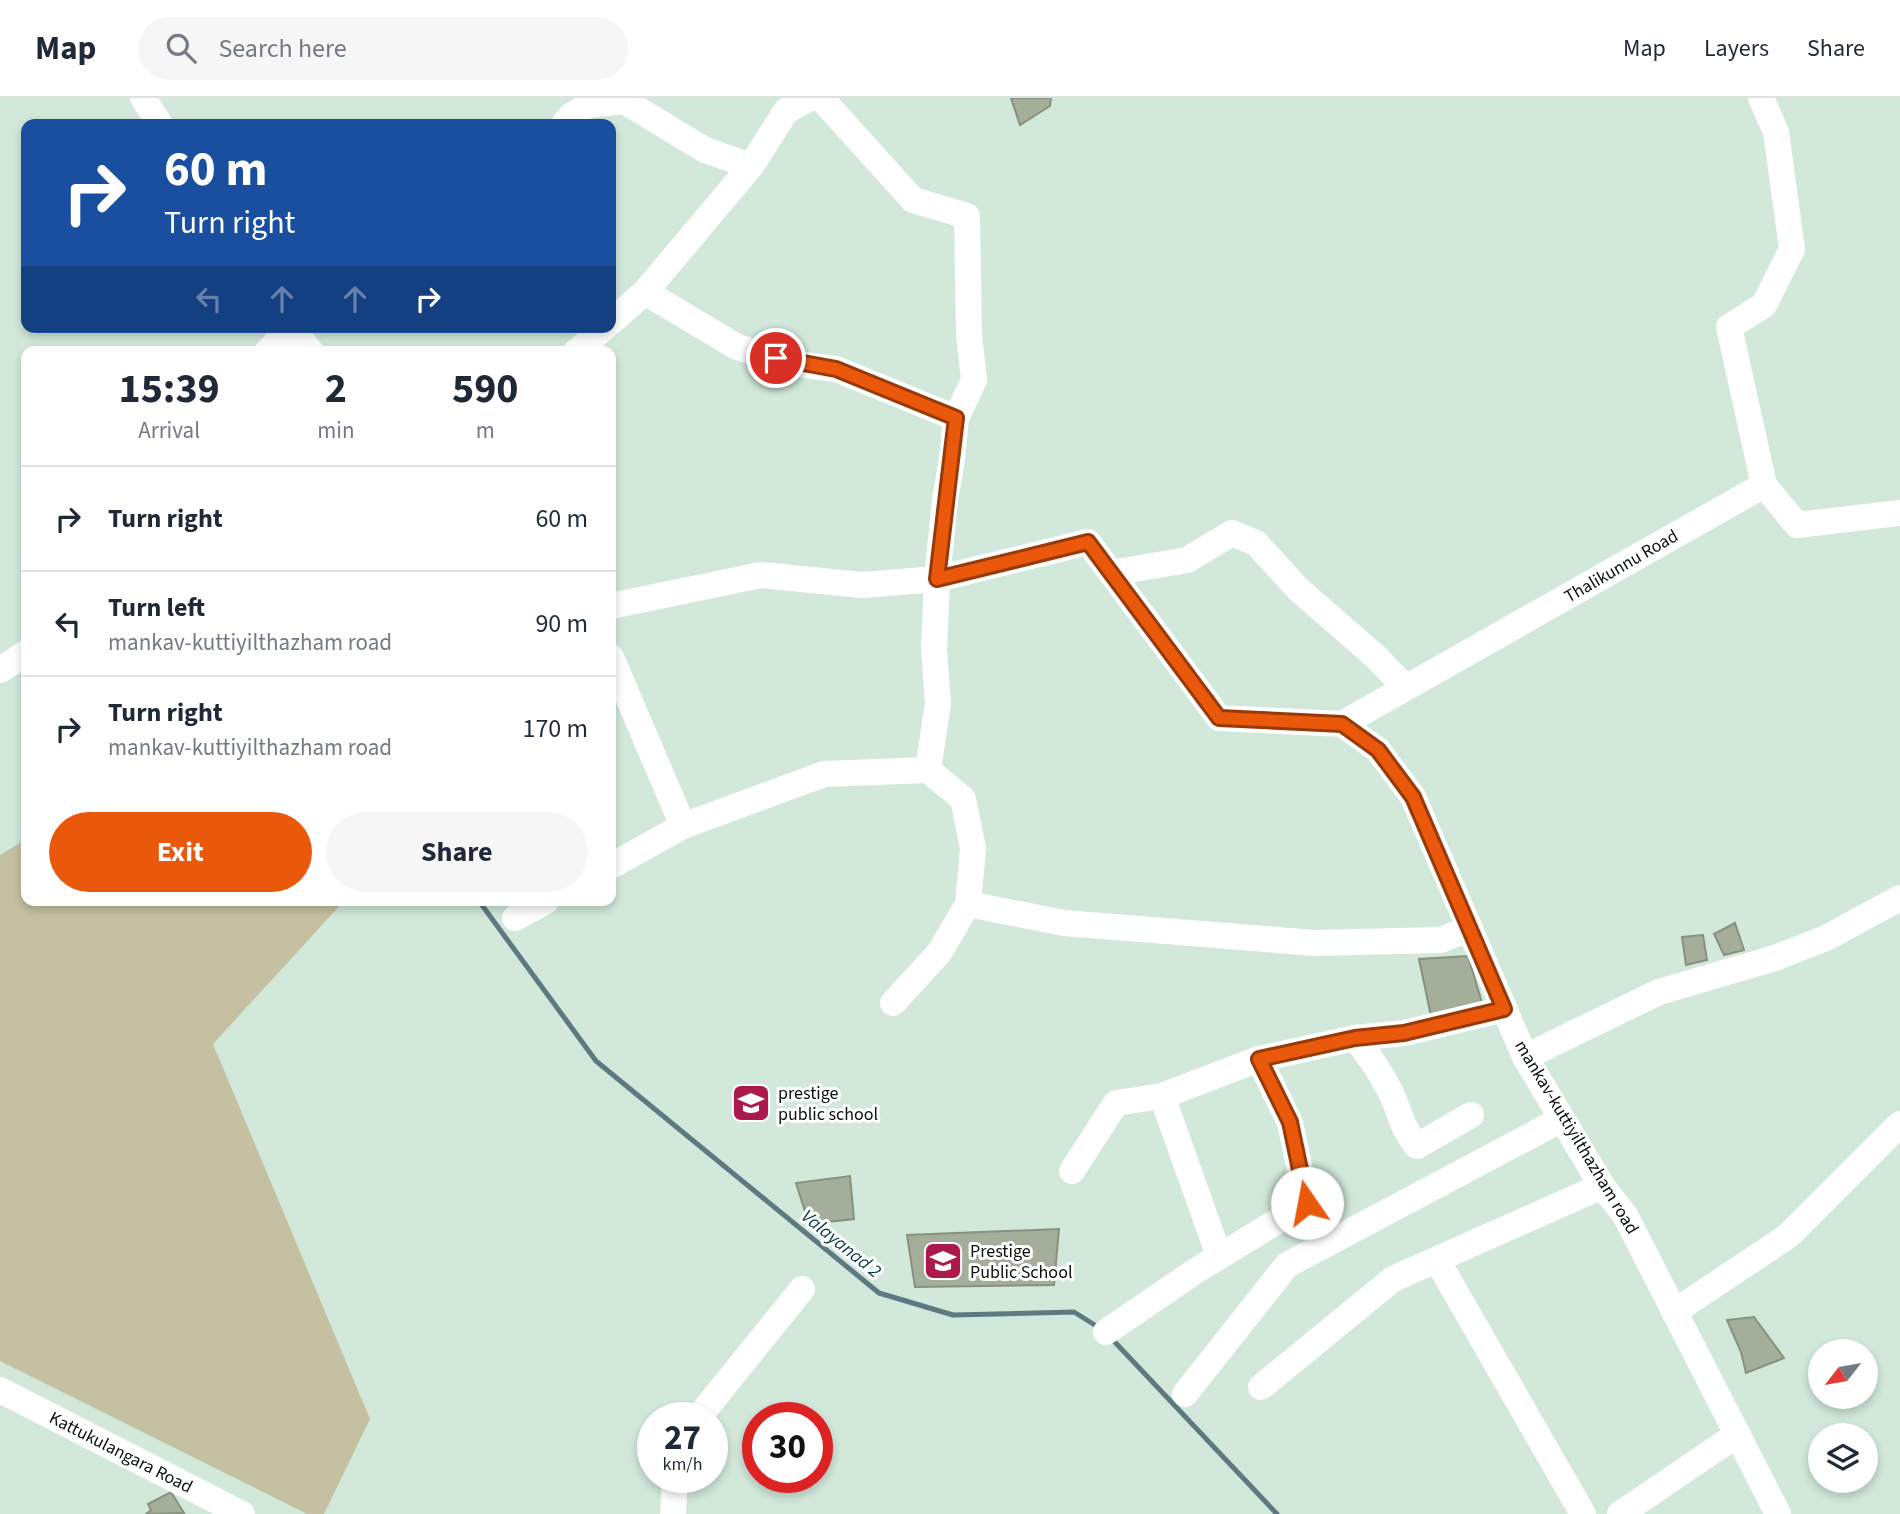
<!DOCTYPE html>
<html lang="en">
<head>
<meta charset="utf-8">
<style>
  :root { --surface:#fff; --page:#f6f6f7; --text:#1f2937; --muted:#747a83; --line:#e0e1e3; --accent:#ea580c }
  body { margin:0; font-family:"Source Sans 3",sans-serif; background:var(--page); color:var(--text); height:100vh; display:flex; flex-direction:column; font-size:26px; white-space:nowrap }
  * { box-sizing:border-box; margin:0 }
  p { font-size:23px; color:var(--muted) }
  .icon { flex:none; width:38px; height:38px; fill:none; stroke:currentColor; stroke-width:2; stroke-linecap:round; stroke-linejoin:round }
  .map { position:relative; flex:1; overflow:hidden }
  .details { position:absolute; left:21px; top:248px; width:595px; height:560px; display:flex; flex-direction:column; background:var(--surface); border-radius:14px; box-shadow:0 4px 10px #0003 }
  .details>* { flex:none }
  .top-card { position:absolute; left:21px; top:21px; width:595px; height:214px; border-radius:14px; box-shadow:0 4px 10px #0003; background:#1a4fa0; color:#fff; overflow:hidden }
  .needle { width:46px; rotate:239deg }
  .buttons { position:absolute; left:1808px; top:1241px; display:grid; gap:14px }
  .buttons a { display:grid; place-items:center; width:70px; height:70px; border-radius:50%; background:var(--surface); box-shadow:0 4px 10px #0003; font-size:35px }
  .speed { position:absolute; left:637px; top:1304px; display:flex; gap:14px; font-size:35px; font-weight:700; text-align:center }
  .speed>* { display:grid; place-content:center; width:91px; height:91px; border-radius:50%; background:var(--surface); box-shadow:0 4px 10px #0003; line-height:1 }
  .speed small { font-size:18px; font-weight:400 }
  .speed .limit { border:10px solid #d22; background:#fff; color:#111 }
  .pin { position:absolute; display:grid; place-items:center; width:60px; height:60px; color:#fff; margin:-30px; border:4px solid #fff; border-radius:50%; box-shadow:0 2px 7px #0007 }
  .me { position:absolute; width:77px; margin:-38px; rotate:348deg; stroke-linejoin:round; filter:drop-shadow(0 0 5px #0008) }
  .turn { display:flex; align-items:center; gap:24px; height:147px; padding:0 28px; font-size:32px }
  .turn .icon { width:91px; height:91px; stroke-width:2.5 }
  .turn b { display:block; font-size:49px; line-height:60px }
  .lanes { display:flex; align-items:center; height:66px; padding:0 28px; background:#0003; justify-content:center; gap:35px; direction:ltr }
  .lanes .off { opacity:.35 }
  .eta { display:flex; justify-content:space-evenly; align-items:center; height:119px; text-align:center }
  .eta b { font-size:42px; font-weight:700; line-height:49px }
  .cta { display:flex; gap:14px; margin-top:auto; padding:14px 28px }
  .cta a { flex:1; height:80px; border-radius:42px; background:var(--accent); color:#fff; font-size:28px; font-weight:700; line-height:80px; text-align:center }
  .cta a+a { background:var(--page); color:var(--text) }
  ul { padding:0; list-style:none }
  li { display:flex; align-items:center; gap:21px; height:105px; padding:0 28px; border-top:2px solid var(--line) }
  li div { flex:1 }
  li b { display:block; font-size:26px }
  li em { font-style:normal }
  header { display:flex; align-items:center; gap:42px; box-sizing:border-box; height:98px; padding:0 35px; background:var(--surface); border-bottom:2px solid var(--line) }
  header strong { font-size:33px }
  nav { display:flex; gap:38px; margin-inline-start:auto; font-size:24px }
  .search { width:490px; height:63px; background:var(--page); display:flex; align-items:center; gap:18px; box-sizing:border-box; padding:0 24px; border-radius:38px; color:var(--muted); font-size:26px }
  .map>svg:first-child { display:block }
  .green { fill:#c5c0a1 }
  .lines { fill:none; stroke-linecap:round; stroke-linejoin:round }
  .stream { stroke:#5e7980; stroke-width:5 }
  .building { fill:#a4ae9b; stroke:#87917e; stroke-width:2 }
  .minor { stroke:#fff; stroke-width:26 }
  .route-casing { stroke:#983908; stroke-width:18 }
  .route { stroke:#ea580c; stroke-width:12 }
  .labels { text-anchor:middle; stroke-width:6; stroke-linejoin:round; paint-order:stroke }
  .street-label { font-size:18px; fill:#09110d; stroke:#fff }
  .poi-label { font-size:18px; fill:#09110d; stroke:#fff; text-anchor:start }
  .water-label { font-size:19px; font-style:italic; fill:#023948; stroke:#fff }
</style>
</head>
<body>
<header>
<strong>Map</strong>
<div class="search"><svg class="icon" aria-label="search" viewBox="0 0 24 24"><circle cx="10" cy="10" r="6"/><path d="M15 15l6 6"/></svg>Search here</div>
<nav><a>Map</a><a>Layers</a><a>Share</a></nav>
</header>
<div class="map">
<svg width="1900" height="1416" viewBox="0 0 1900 1416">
  <rect width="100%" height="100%" fill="#d1e8db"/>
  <path class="green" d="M 26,741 L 26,803 L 344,803 L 213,946 L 370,1321 L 324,1416 L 307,1416 L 0,1263 L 0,757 Z"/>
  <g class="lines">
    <g class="stream">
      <path d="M 479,803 L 596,963 L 879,1195 L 953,1217 L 1074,1214 L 1098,1229"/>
      <path d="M 1111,1240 L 1277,1416"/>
    </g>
  </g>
  <g class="building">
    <path d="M 1011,0 L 1051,0 L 1050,8 L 1020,27 Z"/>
    <path d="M 1735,825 L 1744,852 L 1724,857 L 1714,836 Z"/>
    <path d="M 1703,837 L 1707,862 L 1686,867 L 1682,839 Z"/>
    <path d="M 1468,858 L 1483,908 L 1432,923 L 1419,861 Z"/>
    <path d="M 850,1078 L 854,1121 L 809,1126 L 796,1085 Z"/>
    <path d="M 1059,1131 L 1054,1187 L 915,1189 L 907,1137 Z"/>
    <path d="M 1754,1219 L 1784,1260 L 1746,1275 L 1741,1254 L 1727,1222 Z"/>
    <path d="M 171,1394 L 184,1415 L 146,1416 L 151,1412 L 148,1406 Z"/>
  </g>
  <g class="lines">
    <g class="minor">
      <path d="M 143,0 L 160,26"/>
      <path d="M 821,0 L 913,102 L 967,118 L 969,237 L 974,282 L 956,320 L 952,361 L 945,402 L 937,481 L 934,552 L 938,605 L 928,672 L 963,701 L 973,750 L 968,806 L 939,855 L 893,905"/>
      <path d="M 1761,0 L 1776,34 L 1792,151 L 1764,207 L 1729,229 L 1764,387"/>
      <path d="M 564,26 L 571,18 L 588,7 L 624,3 L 705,52 L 751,68 L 786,13 L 810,0"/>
      <path d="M 645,194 L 737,249 L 797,266 L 836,271 L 956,320"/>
      <path d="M 611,224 L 645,194 L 751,68"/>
      <path d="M 291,229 L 311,254"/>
      <path d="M 267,254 L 291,229"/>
      <path d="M 576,254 L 605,229"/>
      <path d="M 1111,475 L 1187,462 L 1232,435 L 1256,445 L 1298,491 L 1375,558 L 1406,590"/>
      <path d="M 611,508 L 761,477 L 862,487 L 937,481 L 1088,444 L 1219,620 L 1342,626 L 1378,652 L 1413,699 L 1525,959 L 1602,1088 L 1625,1117 L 1778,1416"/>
      <path d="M 611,559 L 683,728"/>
      <path d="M 0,572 L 26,555"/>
      <path d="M 1342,626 L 1764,387 L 1797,427 L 1900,415"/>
      <path d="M 611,768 L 683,728 L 824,676 L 928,672"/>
      <path d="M 968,806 L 1064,825 L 1315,845 L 1441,842 L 1470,830"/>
      <path d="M 515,820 L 546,803"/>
      <path d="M 1355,940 C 1369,957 1381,975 1391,995 C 1402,1017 1400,1028 1417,1048 L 1471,1017"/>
      <path d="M 1525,959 L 1659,894 L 1775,860 L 1826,840 L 1900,800"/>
      <path d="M 1259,961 L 1355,940 L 1404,935 L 1504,911"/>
      <path d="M 1162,998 L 1219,1158"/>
      <path d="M 1072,1073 L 1116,1005 L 1162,998 L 1259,961 L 1290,1025 L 1307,1105 L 1194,1174 L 1106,1234"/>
      <path d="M 1437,1162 L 1583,1416"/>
      <path d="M 1674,1214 L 1788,1138 L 1900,1026"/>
      <path d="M 1261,1289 L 1393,1181 L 1602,1088"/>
      <path d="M 0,1292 L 242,1416"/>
      <path d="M 1185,1296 L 1287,1167 L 1562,1021"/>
      <path d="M 698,1320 L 802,1191"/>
      <path d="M 673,1416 L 675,1379"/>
      <path d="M 1620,1416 L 1738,1336"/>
    </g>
  </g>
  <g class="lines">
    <g class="route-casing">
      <path id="route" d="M 776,260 L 836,271 L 956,320 L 937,481 L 1088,444 L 1219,620 L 1342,626 L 1378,652 L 1413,699 L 1504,911 L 1404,935 L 1355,940 L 1259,961 L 1290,1024 L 1307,1105"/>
    </g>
    <use href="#route" class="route"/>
  </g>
  <defs>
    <g id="school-square" transform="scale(2.0125)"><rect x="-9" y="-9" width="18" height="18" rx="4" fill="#ab194d" stroke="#fff"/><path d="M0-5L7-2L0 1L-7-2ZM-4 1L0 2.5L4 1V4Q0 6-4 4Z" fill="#fff"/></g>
  </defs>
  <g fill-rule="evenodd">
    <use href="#school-square" x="751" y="1005"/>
    <use href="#school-square" x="943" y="1163"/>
  </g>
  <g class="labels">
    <g class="street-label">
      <text transform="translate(1621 468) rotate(-30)" y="6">Thalikunnu Road</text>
      <text transform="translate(1577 1039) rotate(59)" y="6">mankav-kuttiyilthazham road</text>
      <text transform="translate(121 1354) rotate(27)" y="6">Kattukulangara Road</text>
    </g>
    <g class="poi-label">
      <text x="778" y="1001">prestige<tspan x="778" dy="21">public school</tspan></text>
      <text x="970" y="1159">Prestige<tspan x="970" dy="21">Public School</tspan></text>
    </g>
    <g class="water-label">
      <text transform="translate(842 1145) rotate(39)" y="7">Valayanad 2</text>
    </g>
  </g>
</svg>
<div class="buttons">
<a><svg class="needle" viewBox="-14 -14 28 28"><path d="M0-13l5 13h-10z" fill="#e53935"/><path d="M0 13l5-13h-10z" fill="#747a83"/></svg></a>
<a><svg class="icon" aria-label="layers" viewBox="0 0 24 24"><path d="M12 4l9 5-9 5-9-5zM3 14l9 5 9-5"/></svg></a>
</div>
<div class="speed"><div>27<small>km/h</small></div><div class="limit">30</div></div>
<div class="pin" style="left:776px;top:260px;background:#d93025"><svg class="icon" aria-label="arrive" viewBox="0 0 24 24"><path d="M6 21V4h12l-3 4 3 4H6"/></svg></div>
<svg class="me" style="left:1307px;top:1105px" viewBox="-20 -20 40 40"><circle r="19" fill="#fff"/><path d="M0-13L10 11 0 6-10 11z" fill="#ea580c"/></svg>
<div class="top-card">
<div class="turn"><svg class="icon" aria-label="right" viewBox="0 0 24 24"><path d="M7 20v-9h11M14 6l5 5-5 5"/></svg><div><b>60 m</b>Turn right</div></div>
<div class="lanes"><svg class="icon off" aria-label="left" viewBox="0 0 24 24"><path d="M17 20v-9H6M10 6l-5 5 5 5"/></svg><svg class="icon off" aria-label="ahead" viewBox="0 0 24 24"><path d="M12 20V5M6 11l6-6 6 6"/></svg><svg class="icon off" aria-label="ahead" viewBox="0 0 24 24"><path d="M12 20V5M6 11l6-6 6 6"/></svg><svg class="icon" aria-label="right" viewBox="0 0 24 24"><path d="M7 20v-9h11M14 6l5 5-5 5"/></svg></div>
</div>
<section class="details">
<div class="eta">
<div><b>15:39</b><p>Arrival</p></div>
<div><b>2</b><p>min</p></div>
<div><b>590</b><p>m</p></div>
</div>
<ul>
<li><svg class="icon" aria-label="right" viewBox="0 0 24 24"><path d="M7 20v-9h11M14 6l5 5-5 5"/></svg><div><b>Turn right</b></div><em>60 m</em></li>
<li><svg class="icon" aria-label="left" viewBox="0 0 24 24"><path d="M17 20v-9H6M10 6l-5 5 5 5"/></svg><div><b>Turn left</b><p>mankav-kuttiyilthazham road</p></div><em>90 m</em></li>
<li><svg class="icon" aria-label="right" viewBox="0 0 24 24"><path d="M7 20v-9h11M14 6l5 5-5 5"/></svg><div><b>Turn right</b><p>mankav-kuttiyilthazham road</p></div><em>170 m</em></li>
</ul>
<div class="cta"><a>Exit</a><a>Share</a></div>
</section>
</div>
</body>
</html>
